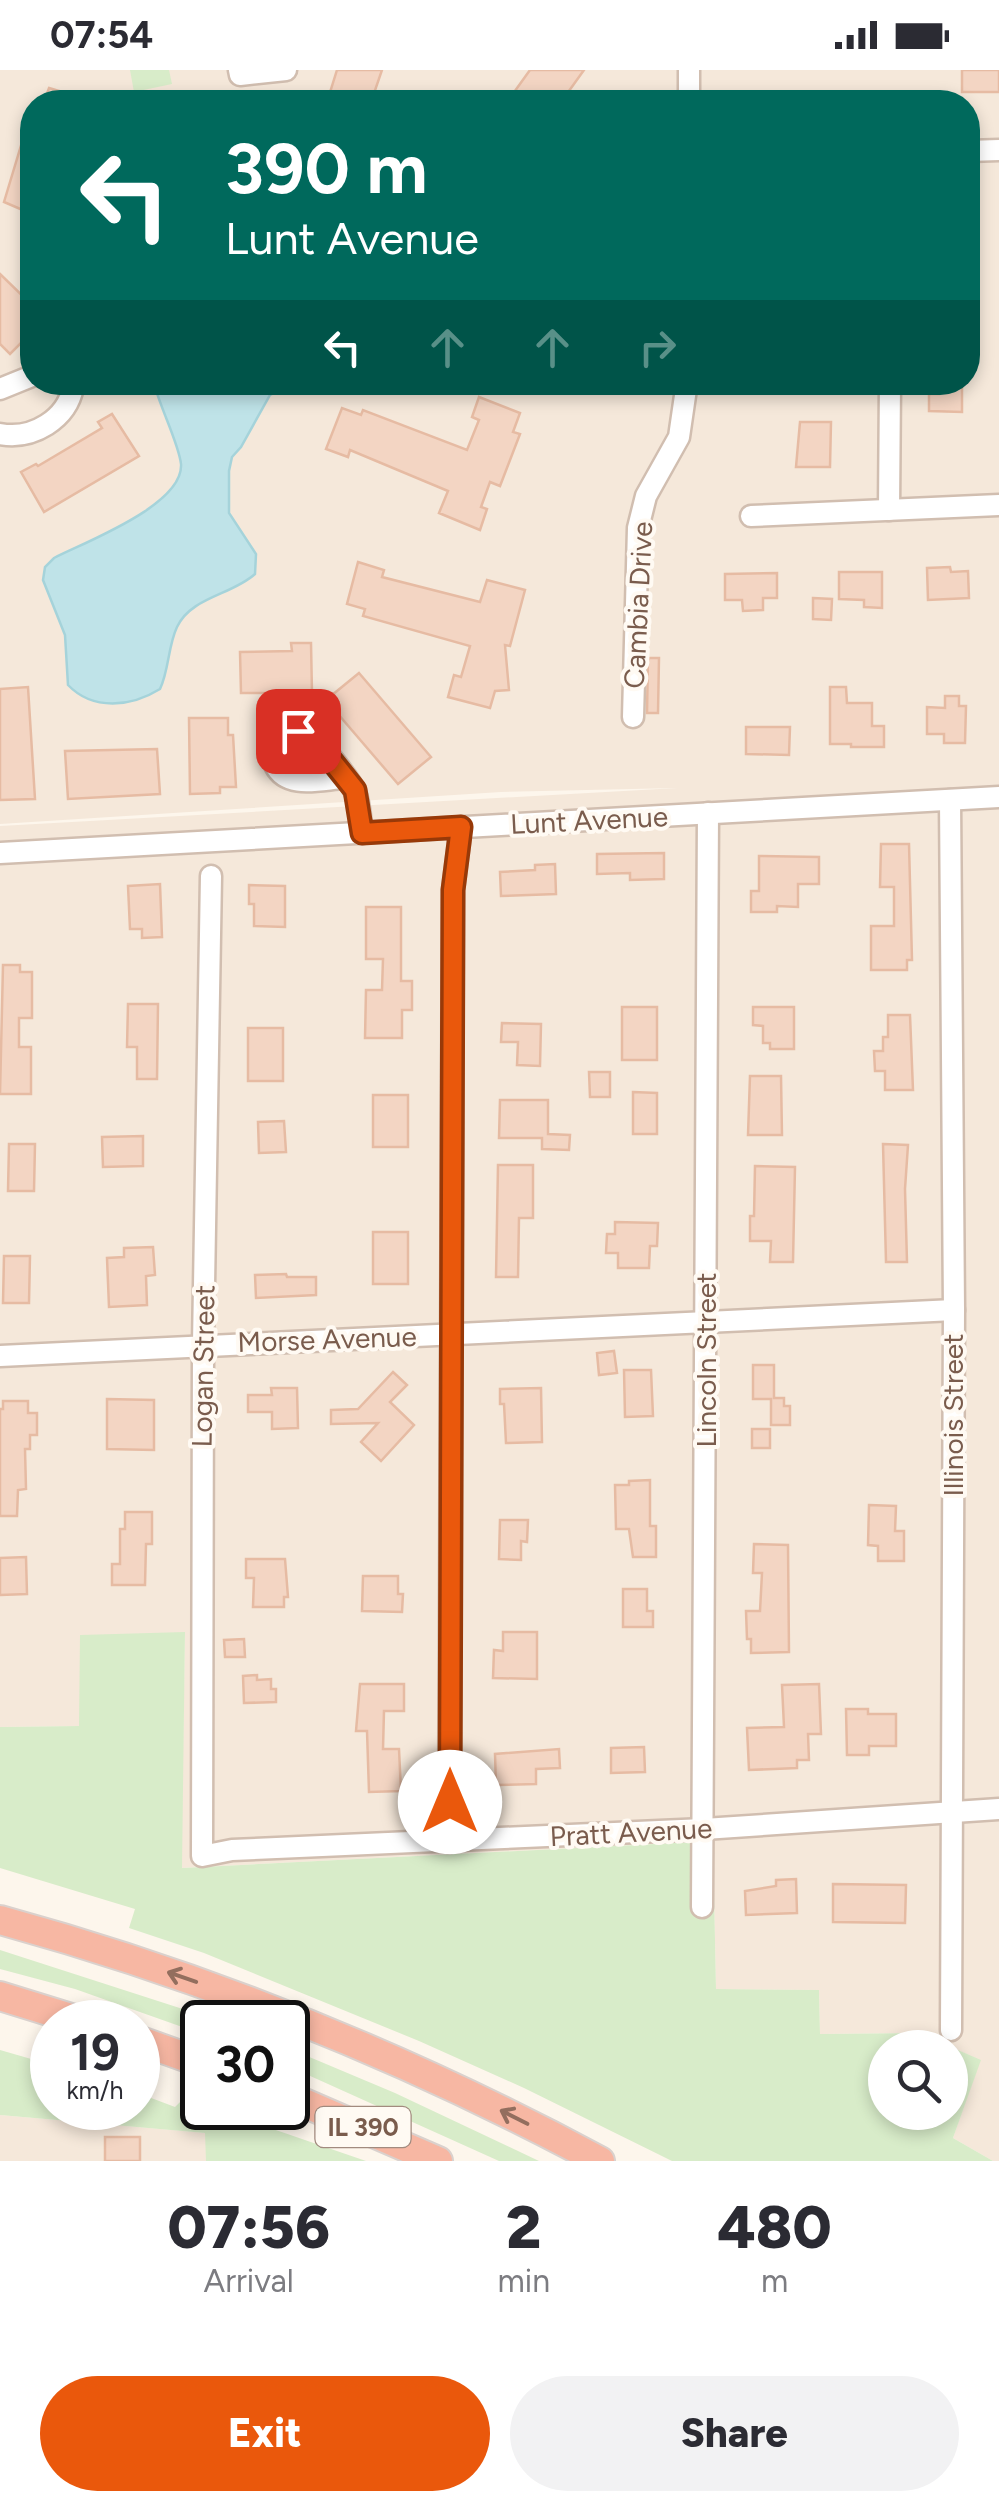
<!DOCTYPE html>
<html lang="en">
<head>
<meta charset="utf-8">
<style>
  :root { --surface:#fff; --page:#f2f2f3; --text:#2b2b33; --muted:#7c7c81; --accent:#ea580c }
  body { margin:0; font-family:Figtree,sans-serif; background:var(--page); color:var(--text); height:100vh; display:flex; flex-direction:column; font-size:38px; white-space:nowrap }
  * { box-sizing:border-box; margin:0 }
  p { font-size:32px; color:var(--muted) }
  .icon { flex:none; width:55px; height:55px; fill:none; stroke:currentColor; stroke-width:2; stroke-linecap:round; stroke-linejoin:round }
  .map { position:relative; height:2091px; overflow:hidden }
  .sheet { display:flex; flex-direction:column; background:var(--surface); flex:1 }
  .sheet>* { flex:none }
  .banner { position:absolute; left:20px; top:20px; width:960px; height:305px; border-radius:40px; box-shadow:0 5px 15px #0003; background:#00695c; color:#fff; overflow:hidden }
  .tools { position:absolute; left:868px; top:1960px; display:grid; gap:20px }
  .tools a { display:grid; place-items:center; width:100px; height:100px; border-radius:50%; background:var(--surface); box-shadow:0 5px 15px #0003; font-size:50px }
  .speed { position:absolute; left:30px; top:1930px; display:flex; gap:20px; font-size:50px; font-weight:700; text-align:center }
  .speed>* { display:grid; place-content:center; width:130px; height:130px; border-radius:50%; background:var(--surface); box-shadow:0 5px 15px #0003; line-height:1 }
  .speed small { font-size:25px; font-weight:400 }
  .speed .limit { border:5px solid #111; border-radius:15px; background:#fff; color:#111 }
  .pin { position:absolute; display:grid; place-items:center; width:85px; height:85px; color:#fff; margin:-42px; border-radius:20px; box-shadow:0 5px 15px #0006 }
  .me { position:absolute; width:110px; margin:-55px; rotate:0deg; stroke-linejoin:round; filter:drop-shadow(0 0 8px #0008) }
  .turn { display:flex; align-items:center; gap:35px; height:210px; padding:0 40px; font-size:45px }
  .turn .icon { width:130px; height:130px; stroke-width:2.5 }
  .turn b { display:block; font-size:70px; line-height:85px }
  .lanes { display:flex; align-items:center; height:95px; padding:0 40px; background:#0003; justify-content:center; gap:50px; direction:ltr }
  .lanes .off { opacity:.35 }
  .eta { display:flex; justify-content:space-evenly; align-items:center; height:170px; text-align:center }
  .eta b { font-size:60px; font-weight:800; line-height:70px }
  .button { display:flex; gap:20px; margin-top:auto; padding:20px 40px }
  .button a { flex:1; height:115px; border-radius:60px; background:var(--accent); color:#fff; font-size:40px; font-weight:800; line-height:115px; text-align:center }
  .button a+a { background:var(--page); color:var(--text) }
  .status { display:flex; justify-content:space-between; align-items:center; height:70px; padding:0 50px; background:var(--surface); direction:ltr }
  .status svg { height:28px; fill:currentColor }
  .map>svg:first-child { display:block }
  .residential { fill:#f5e8da; fill-rule:evenodd }
  .green { fill:#d8ecc9; fill-rule:evenodd }
  .water { fill:#bfe3e8; stroke:#a5d3da; stroke-width:2.5 }
  .building { fill:#f3d5c3; stroke:#e6bba3; stroke-width:2.5 }
  .lines { fill:none; stroke-linecap:round; stroke-linejoin:round }
  .minor-casing { stroke:#d1beb0; stroke-width:25 }
  .highway-casing { stroke:#dad1cd; stroke-width:32 }
  .minor { stroke:#fff; stroke-width:20 }
  .highway { stroke:#f7b7a3; stroke-width:28 }
  .oneway { stroke:#936e5e }
  .route-casing { stroke:#983908; stroke-width:25 }
  .route { stroke:#ea580c; stroke-width:18 }
  .labels { text-anchor:middle; stroke-width:8; stroke-linejoin:round; paint-order:stroke }
  .shield { fill:#fffaf3; stroke:#a28b7f; stroke-width:2.5 }
  .shield-label { font-size:25px; font-weight:bold; fill:#7a5c4d }
  .street-label { font-size:28px; fill:#7a5c4d; stroke:#fffaf3 }
</style>
</head>
<body>
<div class="status"><b>07:54</b><svg viewBox="0 0 49 12"><path d="M0 12V9h3v3zM5 12V6h3v6zM10 12V3h3v9zM15 12V0h3v12zM26 1h20v11H26zM47 4h2v5h-2z"/></svg></div>
<div class="map">
<svg width="999" height="2091" viewBox="0 0 999 2091">
  <rect width="100%" height="100%" fill="#fdf6ec"/>
  <g class="residential">
    <path d="M 0,0 L 999,0 L 999,2091 L 993,2091 L 953,2068 L 980,1990 L 919,1963 L 820,1964 L 819,1920 L 716,1919 L 713,1771 L 181,1798 L 185,1562 L 79,1656 L 0,1657 L 0,756 L 677,718 L 501,722 L 0,754 ZM 32,32 L 968,32 L 968,312 L 32,312 Z"/>
    <path d="M 0,2045 L 206,2063 L 206,2091 L 0,2091 Z"/>
  </g>
  <g class="green">
    <path d="M 130,0 L 169,0 L 172,14 L 134,22 Z"/>
    <path d="M 185,1562 L 182,1798 L 713,1771 L 716,1919 L 819,1920 L 820,1964 L 919,1963 L 981,1990 L 953,2068 L 993,2091 L 672,2091 L 524,2018 L 419,1971 L 204,1883 L 129,1858 L 135,1839 L 0,1798 L 0,1657 L 79,1656 L 80,1565 ZM 885,1978 L 950,1978 L 950,2042 L 885,2042 Z"/>
    <path d="M 0,1880 L 223,1952 L 202,1952 L 202,1964 L 75,1919 L 0,1899 Z"/>
    <path d="M 288,1978 L 395,2023 L 539,2091 L 499,2091 L 288,1996 Z"/>
    <path d="M 0,1980 L 52,1995 L 52,2038 L 138,2038 L 138,2023 L 175,2037 L 184,2028 L 202,2034 L 202,2038 L 212,2038 L 366,2091 L 206,2091 L 205,2063 L 0,2045 Z"/>
  </g>
  <path class="water" d="M 154,313 L 294,313 L 270,325 L 241,377 L 232,387 L 229,401 L 229,443 L 256,484 L 255,504 C 232,525 191,527 177,557 C 168,576 169,600 160,619 C 131,637 93,641 68,615 L 65,565 L 43,510 L 45,497 L 54,488 C 85,472 184,435 181,394 C 179,374 159,335 154,313 Z"/>
  <g class="building">
    <path d="M 337,0 L 382,0 L 371,32 L 327,32 Z"/>
    <path d="M 530,0 L 584,0 L 561,32 L 507,32 Z"/>
    <rect x="962" y="0" width="37" height="22"/>
    <path d="M 49,18 L 86,29 L 85,32 L 44,32 Z"/>
    <path d="M 29,49 L 32,49 L 32,144 L 4,132 Z"/>
    <path d="M 0,204 L 32,235 L 32,262 L 10,284 L 0,274 Z"/>
    <path d="M 939,312 L 962,312 L 962,342 L 929,341 L 929,324 L 939,324 Z"/>
    <path d="M 479,327 L 520,343 L 513,362 L 520,364 L 500,416 L 490,412 L 481,437 L 487,439 L 480,460 L 439,443 L 448,421 L 350,380 L 348,387 L 326,379 L 342,338 L 361,345 L 363,340 L 467,380 L 479,350 L 472,347 Z"/>
    <path d="M 112,344 L 139,386 L 44,442 L 21,402 L 36,394 L 38,396 L 102,358 L 98,352 Z"/>
    <path d="M 800,352 L 831,352 L 830,397 L 796,397 Z"/>
    <path d="M 358,492 L 384,500 L 382,507 L 480,532 L 487,510 L 525,520 L 510,576 L 505,575 L 509,620 L 495,621 L 490,638 L 448,627 L 454,605 L 461,607 L 470,576 L 363,546 L 365,539 L 347,534 Z"/>
    <path d="M 950,497 L 951,502 L 968,501 L 969,528 L 928,530 L 927,498 Z"/>
    <path d="M 839,502 L 882,502 L 882,538 L 864,537 L 864,530 L 839,529 Z"/>
    <path d="M 777,503 L 777,528 L 763,528 L 763,540 L 743,541 L 742,530 L 725,530 L 725,504 Z"/>
    <path d="M 813,528 L 832,529 L 831,550 L 813,549 Z"/>
    <path d="M 291,573 L 311,573 L 312,623 L 241,623 L 240,582 L 292,581 Z"/>
    <path d="M 648,588 L 659,588 L 658,643 L 647,643 Z"/>
    <path d="M 359,603 L 431,687 L 398,714 L 326,630 Z"/>
    <path d="M 28,617 L 35,729 L 0,730 L 0,619 Z"/>
    <path d="M 830,617 L 846,617 L 847,633 L 872,633 L 872,656 L 884,656 L 884,677 L 851,677 L 851,674 L 830,674 Z"/>
    <path d="M 945,626 L 959,626 L 959,636 L 966,636 L 965,673 L 944,673 L 944,664 L 927,664 L 927,637 L 945,638 Z"/>
    <path d="M 189,648 L 228,648 L 228,665 L 233,665 L 236,717 L 220,717 L 220,723 L 190,724 Z"/>
    <path d="M 746,657 L 790,657 L 789,685 L 746,684 Z"/>
    <path d="M 157,679 L 160,724 L 68,729 L 65,681 Z"/>
    <path d="M 881,774 L 909,774 L 912,890 L 907,890 L 907,900 L 871,900 L 871,856 L 894,856 L 894,817 L 880,817 Z"/>
    <path d="M 664,783 L 664,809 L 630,810 L 630,803 L 597,804 L 597,784 Z"/>
    <path d="M 759,786 L 819,787 L 819,814 L 798,814 L 798,837 L 777,836 L 777,842 L 751,842 L 751,821 L 759,821 Z"/>
    <path d="M 555,794 L 556,824 L 501,826 L 500,802 L 535,800 L 535,795 Z"/>
    <path d="M 160,814 L 162,867 L 142,868 L 142,859 L 130,859 L 128,816 Z"/>
    <path d="M 249,815 L 285,816 L 285,857 L 254,856 L 254,834 L 249,834 Z"/>
    <path d="M 366,837 L 401,837 L 401,911 L 412,911 L 412,940 L 402,940 L 402,968 L 365,968 L 366,920 L 382,920 L 383,889 L 366,889 Z"/>
    <path d="M 3,895 L 20,895 L 20,902 L 32,902 L 32,948 L 19,948 L 19,977 L 31,977 L 31,1024 L 0,1024 Z"/>
    <path d="M 128,934 L 158,934 L 157,1009 L 137,1009 L 137,977 L 127,977 Z"/>
    <rect x="622" y="937" width="35" height="53"/>
    <path d="M 753,937 L 794,937 L 794,979 L 770,979 L 770,973 L 763,973 L 763,956 L 753,955 Z"/>
    <path d="M 888,945 L 910,945 L 913,1020 L 885,1020 L 885,1001 L 875,1001 L 874,981 L 883,981 L 883,967 L 888,967 Z"/>
    <path d="M 502,953 L 541,954 L 540,996 L 517,995 L 518,972 L 501,972 Z"/>
    <rect x="248" y="958" width="35" height="53"/>
    <path d="M 589,1002 L 610,1002 L 610,1027 L 590,1027 Z"/>
    <path d="M 750,1006 L 781,1006 L 782,1065 L 748,1065 Z"/>
    <path d="M 633,1022 L 657,1023 L 657,1064 L 633,1064 Z"/>
    <rect x="373" y="1025" width="35" height="52"/>
    <path d="M 500,1030 L 548,1030 L 548,1064 L 570,1065 L 569,1080 L 542,1079 L 542,1068 L 499,1068 Z"/>
    <path d="M 284,1051 L 286,1082 L 259,1083 L 258,1052 Z"/>
    <path d="M 143,1066 L 143,1096 L 103,1097 L 102,1067 Z"/>
    <path d="M 9,1074 L 35,1074 L 34,1121 L 8,1121 Z"/>
    <path d="M 883,1074 L 908,1075 L 905,1119 L 907,1192 L 886,1192 Z"/>
    <path d="M 498,1095 L 533,1095 L 533,1148 L 519,1148 L 518,1207 L 496,1207 Z"/>
    <path d="M 755,1096 L 795,1097 L 793,1192 L 770,1192 L 771,1171 L 750,1171 L 750,1146 L 754,1146 Z"/>
    <path d="M 615,1152 L 658,1153 L 657,1176 L 650,1176 L 649,1198 L 618,1198 L 618,1183 L 606,1183 L 607,1164 L 615,1164 Z"/>
    <rect x="373" y="1162" width="35" height="52"/>
    <path d="M 153,1177 L 155,1205 L 146,1206 L 147,1235 L 109,1237 L 107,1188 L 124,1187 L 124,1178 Z"/>
    <path d="M 4,1186 L 30,1186 L 29,1233 L 3,1233 Z"/>
    <path d="M 286,1204 L 287,1207 L 316,1207 L 316,1225 L 256,1228 L 255,1205 Z"/>
    <path d="M 614,1281 L 617,1303 L 599,1305 L 597,1283 Z"/>
    <path d="M 753,1295 L 774,1295 L 774,1328 L 784,1328 L 784,1336 L 790,1336 L 790,1355 L 771,1355 L 771,1329 L 753,1329 Z"/>
    <path d="M 624,1300 L 651,1300 L 653,1346 L 625,1347 Z"/>
    <path d="M 393,1302 L 407,1315 L 390,1332 L 414,1355 L 381,1391 L 361,1372 L 378,1353 L 331,1354 L 331,1340 L 358,1339 Z"/>
    <path d="M 271,1318 L 297,1318 L 298,1358 L 272,1359 L 272,1342 L 248,1342 L 248,1325 L 272,1325 Z"/>
    <path d="M 541,1318 L 542,1372 L 506,1373 L 504,1334 L 500,1334 L 500,1319 Z"/>
    <path d="M 107,1329 L 154,1330 L 154,1380 L 107,1379 Z"/>
    <path d="M 3,1331 L 28,1331 L 28,1343 L 37,1343 L 37,1365 L 30,1365 L 30,1379 L 25,1379 L 26,1419 L 18,1420 L 17,1446 L 0,1446 L 0,1339 L 3,1339 Z"/>
    <rect x="752" y="1359" width="18" height="19"/>
    <path d="M 650,1410 L 650,1456 L 656,1456 L 656,1487 L 633,1487 L 629,1459 L 616,1459 L 615,1415 L 629,1415 L 629,1411 Z"/>
    <path d="M 869,1435 L 896,1436 L 895,1461 L 904,1461 L 904,1491 L 878,1491 L 878,1476 L 868,1475 Z"/>
    <path d="M 125,1442 L 152,1442 L 152,1474 L 146,1474 L 145,1515 L 112,1515 L 112,1494 L 120,1494 L 120,1459 L 125,1459 Z"/>
    <path d="M 500,1450 L 528,1450 L 527,1472 L 521,1471 L 521,1490 L 499,1489 Z"/>
    <path d="M 754,1474 L 788,1475 L 789,1582 L 751,1583 L 751,1569 L 747,1569 L 746,1541 L 760,1541 L 762,1503 L 753,1503 Z"/>
    <path d="M 26,1487 L 27,1524 L 0,1525 L 0,1488 Z"/>
    <path d="M 246,1489 L 285,1489 L 288,1527 L 284,1527 L 284,1537 L 253,1537 L 254,1508 L 246,1508 Z"/>
    <path d="M 363,1506 L 398,1506 L 398,1524 L 403,1524 L 402,1542 L 362,1541 Z"/>
    <path d="M 623,1519 L 647,1519 L 647,1541 L 653,1541 L 653,1557 L 623,1557 Z"/>
    <path d="M 503,1562 L 537,1562 L 537,1609 L 493,1608 L 494,1580 L 503,1581 Z"/>
    <path d="M 244,1569 L 245,1587 L 225,1587 L 224,1570 Z"/>
    <path d="M 257,1605 L 257,1610 L 271,1609 L 271,1619 L 276,1619 L 276,1632 L 244,1633 L 243,1606 Z"/>
    <path d="M 360,1614 L 404,1614 L 404,1641 L 384,1641 L 383,1679 L 399,1679 L 401,1721 L 369,1722 L 367,1661 L 356,1661 Z"/>
    <path d="M 819,1614 L 821,1664 L 808,1664 L 809,1690 L 797,1690 L 797,1698 L 749,1700 L 747,1658 L 784,1657 L 782,1615 Z"/>
    <path d="M 846,1639 L 868,1639 L 868,1644 L 896,1644 L 896,1676 L 869,1676 L 869,1685 L 847,1685 Z"/>
    <path d="M 644,1677 L 645,1702 L 611,1703 L 611,1678 Z"/>
    <path d="M 559,1679 L 560,1698 L 536,1699 L 536,1714 L 496,1715 L 495,1684 Z"/>
    <path d="M 796,1809 L 797,1843 L 746,1845 L 745,1821 L 776,1816 L 776,1810 Z"/>
    <path d="M 833,1814 L 906,1815 L 905,1853 L 833,1852 Z"/>
    <rect x="105" y="2067" width="35" height="24"/>
  </g>
  <g class="lines">
    <g class="minor-casing">
      <g id="minor">
        <path d="M 239,0 L 240,5 L 286,0"/>
        <path d="M 689,32 L 689,0"/>
        <path d="M 968,81 L 999,80"/>
        <path d="M 0,319 L 32,306"/>
        <path d="M 0,364 C 33,370 67,349 73,317 L 70,312"/>
        <path d="M 889,440 L 890,312"/>
        <path d="M 751,446 L 999,435"/>
        <path d="M 633,647 L 638,458 L 646,426 L 679,367 L 687,312"/>
        <path d="M 345,708 C 322,709 287,720 275,695 C 269,683 270,674 277,663 C 288,662 298,659 309,665 C 319,671 351,711 355,722 C 360,734 360,750 362,763"/>
        <path d="M 950,730 L 954,1240 L 951,1960"/>
        <path d="M 0,783 L 999,727"/>
        <path d="M 211,806 L 203,1274 L 202,1786 L 232,1780 L 704,1759 L 999,1739"/>
        <path d="M 0,1286 L 954,1240"/>
        <path d="M 449,1772 L 453,820 L 461,757"/>
        <path d="M 702,1837 L 708,743"/>
      </g>
    </g>
    <g class="highway-casing">
      <g id="highway">
        <path d="M 0,1850 C 208,1907 410,1989 600,2091"/>
        <path d="M 0,1926 L 84,1952"/>
        <path d="M 138,1970 L 202,1993"/>
        <path d="M 288,2026 L 438,2091"/>
      </g>
    </g>
    <use href="#minor" class="minor"/>
    <use href="#highway" class="highway"/>
  </g>
  <defs><path id="oneway-shaft" d="M-6 0H5M1.5-3L5.5 0L1.5 3" fill="none" stroke-width="1.6" stroke-linecap="round" stroke-linejoin="round" transform="scale(2.5)"/></defs>
  <g class="oneway">
    <use href="#oneway-shaft" transform="translate(182 1907) rotate(-161)"/>
    <use href="#oneway-shaft" transform="translate(514 2047) rotate(-153)"/>
  </g>
  <g class="lines">
    <g class="route-casing">
      <path id="route" d="M 298,661 L 312,666 L 355,720 L 362,763 L 461,757 L 453,820 L 450,1732"/>
    </g>
    <use href="#route" class="route"/>
  </g>
  <g class="labels">
    <rect class="shield" x="315.5" y="2037" width="95" height="40" rx="8"/>
    <g class="shield-label">
      <text x="363" y="2066">IL 390</text>
    </g>
    <g class="street-label">
      <text transform="translate(638 535) rotate(-87)" y="10">Cambia Drive</text>
      <text transform="translate(589 750) rotate(-3)" y="10">Lunt Avenue</text>
      <text transform="translate(327 1269) rotate(-2)" y="10">Morse Avenue</text>
      <text transform="translate(706 1290) rotate(-90)" y="10">Lincoln Street</text>
      <text transform="translate(203 1296) rotate(-89)" y="10">Logan Street</text>
      <text transform="translate(953 1345) rotate(-90)" y="10">Illinois Street</text>
      <text transform="translate(631 1762) rotate(-3)" y="10">Pratt Avenue</text>
    </g>
  </g>
</svg>
<div class="tools">
<a><svg class="icon" aria-label="search" viewBox="0 0 24 24"><circle cx="10" cy="10" r="6"/><path d="M15 15l6 6"/></svg></a>
</div>
<div class="speed"><div>19<small>km/h</small></div><div class="limit">30</div></div>
<div class="pin" style="left:298px;top:661px;background:#d93025"><svg class="icon" aria-label="arrive" viewBox="0 0 24 24"><path d="M6 21V4h12l-3 4 3 4H6"/></svg></div>
<svg class="me" style="left:450px;top:1732px" viewBox="-20 -20 40 40"><circle r="19" fill="#fff"/><path d="M0-13L10 11 0 6-10 11z" fill="#ea580c"/></svg>
<div class="banner">
<div class="turn"><svg class="icon" aria-label="left" viewBox="0 0 24 24"><path d="M17 20v-9H6M10 6l-5 5 5 5"/></svg><div><b>390 m</b>Lunt Avenue</div></div>
<div class="lanes"><svg class="icon" aria-label="left" viewBox="0 0 24 24"><path d="M17 20v-9H6M10 6l-5 5 5 5"/></svg><svg class="icon off" aria-label="ahead" viewBox="0 0 24 24"><path d="M12 20V5M6 11l6-6 6 6"/></svg><svg class="icon off" aria-label="ahead" viewBox="0 0 24 24"><path d="M12 20V5M6 11l6-6 6 6"/></svg><svg class="icon off" aria-label="right" viewBox="0 0 24 24"><path d="M7 20v-9h11M14 6l5 5-5 5"/></svg></div>
</div>
</div>
<section class="sheet">
<div class="eta">
<div><b>07:56</b><p>Arrival</p></div>
<div><b>2</b><p>min</p></div>
<div><b>480</b><p>m</p></div>
</div>
<div class="button"><a>Exit</a><a>Share</a></div>
</section>
</body>
</html>
